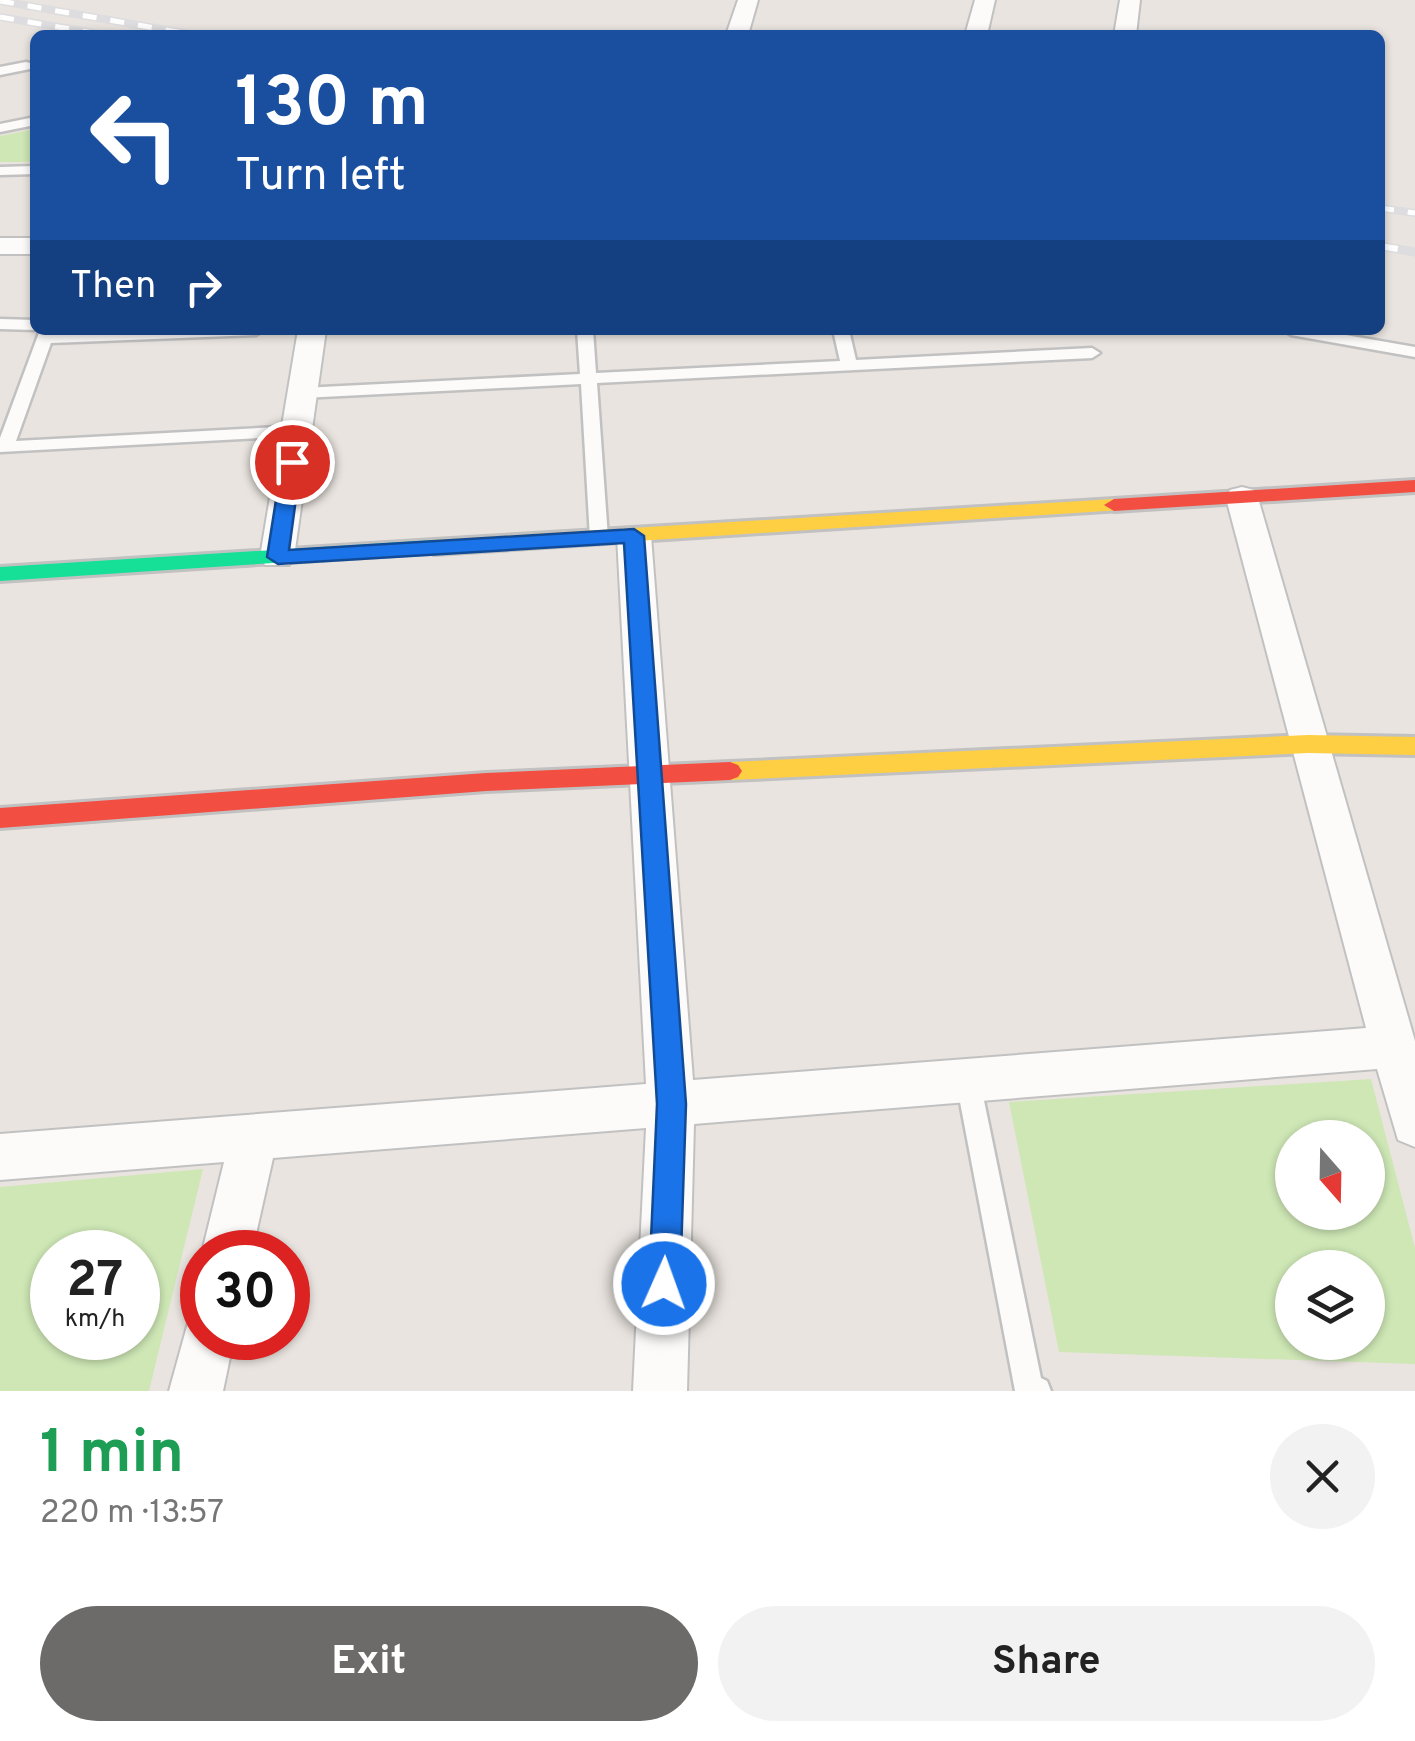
<!DOCTYPE html>
<html lang="en">
<head>
<meta charset="utf-8">
<style>
  :root { --surface:#fff; --page:#f2f2f2; --text:#222; --muted:#767676; --accent:#6d6b69 }
  body { margin:0; font-family:Overpass,sans-serif; background:var(--page); color:var(--text); height:100vh; display:flex; flex-direction:column; font-size:38px; white-space:nowrap }
  * { box-sizing:border-box; margin:0 }
  p { font-size:32px; color:var(--muted) }
  .icon { flex:none; width:55px; height:55px; fill:none; stroke:currentColor; stroke-width:2; stroke-linecap:round; stroke-linejoin:round }
  .map { position:relative; height:1391px; overflow:hidden }
  .drawer { display:flex; flex-direction:column; background:var(--surface); flex:1 }
  .drawer>* { flex:none }
  .hud { position:absolute; left:30px; top:30px; width:1355px; height:305px; border-radius:15px; box-shadow:0 2px 8px #0004; background:#1a4fa0; color:#fff; overflow:hidden }
  .needle { width:65px; rotate:160deg }
  .buttons { position:absolute; left:1275px; top:1120px; display:grid; gap:20px }
  .buttons a { display:grid; place-items:center; width:110px; height:110px; border-radius:50%; background:var(--surface); box-shadow:0 2px 8px #0004; font-size:50px }
  .speed { position:absolute; left:30px; top:1230px; display:flex; gap:20px; font-size:50px; font-weight:700; text-align:center }
  .speed>* { display:grid; place-content:center; width:130px; height:130px; border-radius:50%; background:var(--surface); box-shadow:0 2px 8px #0004; line-height:1 }
  .speed small { font-size:25px; font-weight:400 }
  .speed .limit { border:15px solid #d22; background:#fff; color:#111 }
  .pin { position:absolute; display:grid; place-items:center; width:85px; height:85px; color:#fff; margin:-42px; border:5px solid #fff; border-radius:50%; box-shadow:0 2px 10px #0007 }
  .me { position:absolute; width:110px; margin:-55px; rotate:2deg; stroke-linejoin:round; filter:drop-shadow(0 0 8px #0008) }
  .turn { display:flex; align-items:center; gap:35px; height:210px; padding:0 40px; font-size:45px }
  .turn .icon { width:130px; height:130px; stroke-width:2.5 }
  .turn b { display:block; font-size:70px; line-height:85px }
  .then { display:flex; align-items:center; height:95px; padding:0 40px; background:#0003; gap:20px; font-size:38px }
  .round { display:grid; place-items:center; flex:none; width:105px; height:105px; border-radius:52px; background:var(--page) }
  .headline { display:flex; align-items:center; justify-content:space-between; height:170px; padding:0 40px }
  h1 { font-size:60px; font-weight:700; line-height:75px; color:#1e9e55 }
  .action { display:flex; gap:20px; margin-top:auto; padding:20px 40px }
  .action a { flex:1; height:115px; border-radius:60px; background:var(--accent); color:#fff; font-size:40px; font-weight:700; line-height:115px; text-align:center }
  .action a+a { background:var(--page); color:var(--text) }
  .map>svg:first-child { display:block }
  .green { fill:#cee7b5; fill-rule:evenodd }
  .lines { fill:none; stroke-linecap:round; stroke-linejoin:round }
  .lane-casing { stroke:#c2c1c1; stroke-width:5 }
  .street-casing { stroke:#c2c1c1; stroke-width:4 }
  .fast-casing { stroke:#c2c1c1; stroke-width:6 }
  .slow-casing { stroke:#c2c1c1; stroke-width:6 }
  .jam-casing { stroke:#c2c1c1; stroke-width:6 }
  .lane { fill:#fcfbfa; fill-rule:evenodd }
  .street { fill:#fcfbfa; fill-rule:evenodd }
  .fast { fill:#16e098; fill-rule:evenodd }
  .slow { fill:#ffcf43; fill-rule:evenodd }
  .jam { fill:#f24e42; fill-rule:evenodd }
  .rail-far1-casing { stroke:#dddddf; stroke-width:8 }
  .rail-casing { stroke:#dddddf; stroke-width:9 }
  .rail-far1 { stroke:#fff; stroke-width:5; stroke-dasharray:14; stroke-linecap:butt }
  .rail { stroke:#fff; stroke-width:6; stroke-dasharray:18; stroke-linecap:butt }
  .route { fill:#1a73e8; stroke:#114b97; stroke-width:2.5 }
</style>
</head>
<body>
<div class="map">
<svg width="1415" height="1391" viewBox="0 0 1415 1391">
  <rect width="100%" height="100%" fill="#e9e4df"/>
  <g class="green">
    <path d="M 35,129 L 35,162 L 0,162 L 0,136 Z"/>
    <path d="M 1371,1079 L 1415,1248 L 1415,1364 L 1059,1352 L 1009,1102 ZM 1292,1138 L 1368,1138 L 1368,1212 L 1292,1212 ZM 1292,1268 L 1368,1268 L 1368,1342 L 1292,1342 Z"/>
    <path d="M 203,1169 L 149,1391 L 0,1391 L 0,1187 ZM 138,1252 L 138,1338 L 52,1338 L 52,1252 Z"/>
  </g>
  <g class="lines">
    <g class="lane-casing">
      <g id="lane">
        <path d="M 26,62 L 30,63 L 30,69 L 0,75 L 0,67 Z"/>
        <path d="M 35,117 L 35,125 L 0,132 L 0,124 Z"/>
        <path d="M 35,166 L 35,174 L 0,175 L 0,167 Z"/>
        <path d="M 0,319 L 35,320 L 35,330 L 0,329 Z"/>
        <path d="M 40,330 L 56,330 L 54,334 L 264,330 L 256,335 L 51,343 L 16,441 L 297,426 L 305,431 L 297,436 L 0,452 L 0,438 Z"/>
        <path d="M 577,330 L 593,330 L 596,373 L 840,361 L 833,330 L 849,330 L 856,360 L 1092,348 L 1100,353 L 1092,358 L 597,383 L 608,538 L 599,544 L 590,538 L 581,384 L 302,398 L 294,393 L 302,388 L 580,374 Z"/>
        <path d="M 1283,330 L 1317,330 L 1415,347 L 1415,357 L 1291,335 Z"/>
        <path d="M 968,1069 L 977,1073 L 980,1081 L 1041,1378 L 1047,1381 L 1051,1391 L 1015,1391 L 956,1081 L 959,1073 Z"/>
      </g>
    </g>
    <g class="street-casing">
      <g id="street">
        <path d="M 738,0 L 758,0 L 748,35 L 726,35 Z"/>
        <path d="M 975,0 L 995,0 L 987,35 L 965,35 Z"/>
        <path d="M 1120,0 L 1140,0 L 1136,35 L 1114,35 Z"/>
        <rect x="0" y="238" width="35" height="16"/>
        <path d="M 298,330 L 326,330 L 294,557 L 289,565 L 265,565 L 260,557 Z"/>
        <path d="M 1242,487 L 1254,490 L 1258,498 L 1415,1041 L 1415,1147 L 1398,1140 L 1377,1069 L 694,1124 L 687,1391 L 633,1391 L 646,1128 L 273,1158 L 252,1252 L 202,1252 L 224,1162 L 0,1180 L 0,1134 L 646,1084 L 617,536 L 622,528 L 646,528 L 651,536 L 693,1080 L 1366,1028 L 1226,498 L 1230,490 Z"/>
        <path d="M 202,1314 L 202,1338 L 234,1338 L 223,1391 L 169,1391 L 189,1319 Z"/>
      </g>
    </g>
    <g class="fast-casing">
      <path id="fast" d="M 434,540 L 441,542 L 444,547 L 441,552 L 0,581 L 0,567 Z"/>
    </g>
    <g class="slow-casing">
      <g id="slow">
        <path d="M 1114,499 L 1124,505 L 1121,510 L 434,554 L 424,547 L 434,540 Z"/>
        <path d="M 1308,735 L 1415,737 L 1415,755 L 1308,753 L 730,780 L 722,777 L 718,771 L 722,765 L 730,762 Z"/>
      </g>
    </g>
    <g class="jam-casing">
      <g id="jam">
        <path d="M 1415,480 L 1415,492 L 1114,511 L 1104,505 L 1114,499 Z"/>
        <path d="M 730,762 L 738,765 L 742,771 L 738,777 L 730,780 L 486,791 L 0,828 L 0,808 L 486,773 Z"/>
      </g>
    </g>
    <use href="#lane" class="lane"/>
    <use href="#street" class="street"/>
    <use href="#fast" class="fast"/>
    <use href="#slow" class="slow"/>
    <use href="#jam" class="jam"/>
    <g class="rail-far1-casing">
      <g id="rail-far1">
        <path d="M 0,1 L 195,35"/>
        <path d="M 0,17 L 105,35"/>
        <path d="M 1380,208 L 1415,213"/>
      </g>
    </g>
    <g class="rail-casing">
      <path id="rail" d="M 1380,246 L 1415,252"/>
    </g>
    <use href="#rail-far1" class="rail-far1"/>
    <use href="#rail" class="rail"/>
  </g>
  <path class="route" d="M 292,456 L 301,462 L 289,550 L 634,529 L 644,536 L 686,1104 L 680,1284 L 676,1295 L 664,1299 L 653,1295 L 649,1284 L 657,1104 L 624,543 L 278,564 L 267,557 L 282,462 Z"/>
</svg>
<div class="buttons">
<a><svg class="needle" viewBox="-14 -14 28 28"><path d="M0-13l5 13h-10z" fill="#e53935"/><path d="M0 13l5-13h-10z" fill="#767676"/></svg></a>
<a><svg class="icon" aria-label="layers" viewBox="0 0 24 24"><path d="M12 4l9 5-9 5-9-5zM3 14l9 5 9-5"/></svg></a>
</div>
<div class="speed"><div>27<small>km/h</small></div><div class="limit">30</div></div>
<div class="pin" style="left:292px;top:462px;background:#d93025"><svg class="icon" aria-label="arrive" viewBox="0 0 24 24"><path d="M6 21V4h12l-3 4 3 4H6"/></svg></div>
<svg class="me" style="left:664px;top:1284px" viewBox="-20 -20 40 40"><circle r="17" fill="#1a73e8" stroke="#fff" stroke-width="3"/><path d="M0-11L8 9 0 5-8 9z" fill="#fff"/></svg>
<div class="hud">
<div class="turn"><svg class="icon" aria-label="left" viewBox="0 0 24 24"><path d="M17 20v-9H6M10 6l-5 5 5 5"/></svg><div><b>130 m</b>Turn left</div></div>
<div class="then">Then<svg class="icon" aria-label="right" viewBox="0 0 24 24"><path d="M7 20v-9h11M14 6l5 5-5 5"/></svg></div>
</div>
</div>
<section class="drawer">
<div class="headline"><div><h1>1 min</h1><p>220 m · 13:57</p></div><a class="round"><svg class="icon" aria-label="close" viewBox="0 0 24 24"><path d="M6 6l12 12M18 6L6 18"/></svg></a></div>
<div class="action"><a>Exit</a><a>Share</a></div>
</section>
</body>
</html>
